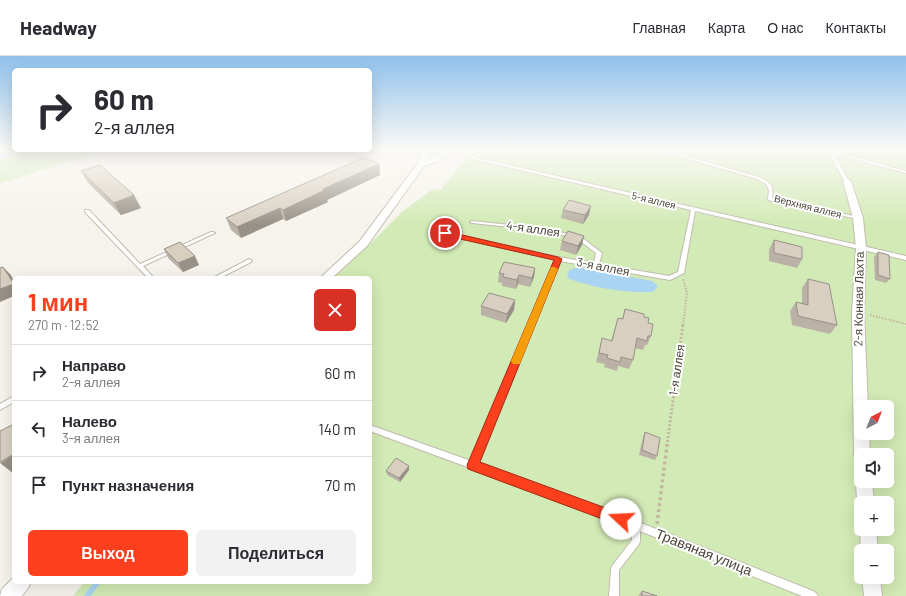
<!DOCTYPE html>
<html lang="ru">
<head>
<meta charset="utf-8">
<style>
  :root { --surface:#fff; --page:#f2f2f3; --text:#2b2b33; --muted:#7c7c81; --line:#e1e1e2; --accent:#fc3f1d }
  body { margin:0; font-family:Barlow,sans-serif; background:var(--page); color:var(--text); height:100vh; display:flex; flex-direction:column; font-size:15px; white-space:nowrap }
  * { box-sizing:border-box; margin:0 }
  p { font-size:13px; color:var(--muted) }
  .icon { flex:none; width:22px; height:22px; fill:none; stroke:currentColor; stroke-width:2; stroke-linecap:round; stroke-linejoin:round }
  .map { position:relative; flex:1; overflow:hidden }
  .panel { position:absolute; left:12px; top:220px; width:360px; height:308px; display:flex; flex-direction:column; background:var(--surface); border-radius:6px; box-shadow:0 4px 16px #0002 }
  .panel>* { flex:none }
  .top-card { position:absolute; left:12px; top:12px; width:360px; height:84px; border-radius:6px; box-shadow:0 4px 16px #0002; background:#fff; color:var(--text); overflow:hidden }
  .needle { width:26px; rotate:42deg }
  .fabs { position:absolute; left:854px; top:344px; display:grid; gap:8px }
  .fabs a { display:grid; place-items:center; width:40px; height:40px; border-radius:6px; background:var(--surface); box-shadow:0 4px 16px #0002; font-size:20px }
  .pin { position:absolute; display:grid; place-items:center; width:34px; height:34px; color:#fff; margin:-17px; border:2px solid #fff; border-radius:50%; box-shadow:0 1px 4px #0007 }
  .me { position:absolute; width:44px; margin:-22px; rotate:290deg; stroke-linejoin:round; filter:drop-shadow(0 0 3px #0008) }
  .turn { display:flex; align-items:center; gap:14px; height:84px; padding:0 16px; font-size:18px }
  .turn .icon { width:52px; height:52px; stroke-width:2.5 }
  .turn b { display:block; font-size:28px; line-height:34px }
  .round { display:grid; place-items:center; flex:none; width:42px; height:42px; border-radius:6px; background:var(--page) }
  .headline { display:flex; align-items:center; justify-content:space-between; height:68px; padding:0 16px }
  h1 { font-size:24px; font-weight:700; line-height:30px; color:var(--accent) }
  .button { display:flex; gap:8px; margin-top:auto; padding:8px 16px }
  .button a { flex:1; height:46px; border-radius:6px; background:var(--accent); color:#fff; font-size:16px; font-weight:700; line-height:46px; text-align:center }
  .button a+a { background:var(--page); color:var(--text) }
  ul { padding:0; list-style:none }
  li { display:flex; align-items:center; gap:12px; height:56px; padding:0 16px; border-top:1px solid var(--line) }
  li div { flex:1 }
  li b { display:block; font-size:15px }
  li em { font-style:normal }
  header { display:flex; align-items:center; gap:24px; box-sizing:border-box; height:56px; padding:0 20px; background:var(--surface); border-bottom:1px solid var(--line) }
  header strong { font-size:19px }
  nav { display:flex; gap:22px; margin-inline-start:auto; font-size:14px }
  .map>svg:first-child { display:block }
  .green { fill:#d2eab5; fill-rule:evenodd }
  .water { fill:#a9d4f2 }
  .lines { fill:none; stroke-linecap:round; stroke-linejoin:round }
  .stream-far1 { stroke:#a9d4f2; stroke-width:3 }
  .stream { stroke:#a9d4f2; stroke-width:5.5 }
  .lane-casing { stroke:#c2bbae; stroke-width:2 }
  .street-casing { stroke:#c2bbae; stroke-width:2 }
  .path-far2 { stroke:#c4b79f; stroke-width:2; stroke-dasharray:1.5 1.5; stroke-linecap:butt }
  .path-far1 { stroke:#c4b79f; stroke-width:3; stroke-dasharray:2 2; stroke-linecap:butt }
  .path { stroke:#c4b79f; stroke-width:3.5; stroke-dasharray:3 3; stroke-linecap:butt }
  .lane { fill:#fff; fill-rule:evenodd }
  .street { fill:#fff; fill-rule:evenodd }
  .wall { fill:#bab2a6 }
  .shaded-wall { fill:#979187 }
  .building { fill:#d8cfc1; stroke:#979187 }
  .route { fill:#fc3f1d; stroke:#a42913 }
  .slow { fill:#f59e0b }
  .labels { text-anchor:middle; stroke-width:4; stroke-linejoin:round; paint-order:stroke }
  .far-street-label { font-size:10px; fill:#4b4439; stroke:#fff }
  .street-label { font-size:12px; fill:#4b4439; stroke:#fff }
  .near-street-label { font-size:14px; fill:#4b4439; stroke:#fff }
</style>
</head>
<body>
<header>
<strong>Headway</strong>
<nav><a>Главная</a><a>Карта</a><a>О нас</a><a>Контакты</a></nav>
</header>
<div class="map">
<svg width="906" height="540" viewBox="0 0 906 540">
  <rect width="100%" height="100%" fill="#f6f3ec"/>
  <g class="green">
    <path d="M 0,93 L 14,94 L 108,94 L 0,127 Z"/>
    <path d="M 468,93 L 906,93 L 906,540 L 73,540 L 84,526 L 370,526 L 370,222 L 332,222 L 373,185 L 402,156 L 433,133 L 441,134 L 471,96 ZM 861,351 L 887,351 L 887,377 L 861,377 ZM 861,399 L 887,399 L 887,425 L 861,425 ZM 861,447 L 887,447 L 887,473 L 861,473 ZM 861,495 L 887,495 L 887,521 L 861,521 Z"/>
  </g>
  <path class="water" d="M 579,211 L 652,225 L 658,230 L 653,236 C 625,237 593,232 567,222 L 569,214 Z"/>
  <g class="lines">
    <path class="stream-far1" d="M 0,101 L 22,94"/>
    <path class="stream" d="M 87,540 L 98,526"/>
    <g class="lane-casing">
      <g id="lane">
        <path d="M 447,93 L 454,93 L 474,101 L 906,200 L 906,204 L 695,155 L 684,217 L 670,224 L 560,205 L 477,408 L 636,465 L 813,535 L 816,537 L 818,540 L 802,540 L 640,475 L 640,485 L 639,488 L 619,514 L 619,540 L 609,540 L 611,513 L 612,510 L 632,484 L 632,472 L 370,375 L 370,369 L 471,405 L 555,204 L 431,175 L 429,174 L 429,173 L 431,173 L 558,201 L 594,207 L 596,197 L 576,182 L 538,174 L 472,167 L 470,166 L 472,165 L 538,172 L 580,180 L 602,197 L 599,208 L 669,220 L 678,216 L 691,154 L 473,103 Z"/>
        <path d="M 654,93 L 662,93 L 759,121 C 771,127 774,129 772,142 L 858,161 L 860,162 L 858,163 L 768,144 L 769,134 L 766,128 L 757,123 Z"/>
        <path d="M 829,94 L 906,115 L 906,117 L 834,98 L 849,125 L 845,126 L 828,96 Z"/>
        <path d="M 85,154 L 89,154 L 140,208 L 211,176 L 213,176 L 215,177 L 143,210 L 154,222 L 148,222 L 85,156 Z"/>
        <path d="M 249,203 L 251,204 L 252,205 L 251,206 L 220,222 L 213,222 Z"/>
        <path d="M 14,340 L 14,346 L 0,354 L 0,348 Z"/>
      </g>
    </g>
    <g class="street-casing">
      <g id="street">
        <path d="M 423,93 L 431,93 L 427,104 L 448,94 L 451,94 L 455,96 L 437,106 L 424,110 L 367,190 L 332,222 L 320,222 L 359,186 L 417,108 Z"/>
        <path d="M 847,122 L 851,125 L 863,162 L 866,192 L 864,256 L 868,351 L 861,351 L 861,377 L 869,377 L 870,399 L 861,399 L 861,405 L 857,404 L 854,399 L 852,256 L 856,192 L 853,162 L 843,125 Z"/>
        <path d="M 861,419 L 861,425 L 872,425 L 874,447 L 861,447 L 861,453 C 856,445 855,429 858,420 Z"/>
        <path d="M 861,469 L 861,473 L 876,473 L 878,495 L 861,495 L 861,497 L 860,473 Z"/>
        <path d="M 14,521 L 14,526 L 31,526 L 28,532 L 22,540 L 0,540 L 2,533 Z"/>
        <path d="M 862,521 L 880,521 L 882,540 L 864,540 Z"/>
      </g>
    </g>
    <g class="path-far2">
      <path d="M 870,259 L 906,268"/>
      <path d="M 683,269 L 687,237 L 683,223"/>
    </g>
    <path class="path-far1" d="M 667,390 L 683,268"/>
    <path class="path" d="M 657,468 L 667,389"/>
    <use href="#lane" class="lane"/>
    <use href="#street" class="street"/>
  </g>
  <g class="wall">
    <path d="M 379,108 L 380,119 L 327,144 L 328,146 L 286,165 L 283,163 L 241,182 L 231,174 L 226,162 Z"/>
    <path d="M 81,115 L 141,152 L 121,159 L 88,127 Z"/>
    <path d="M 563,154 L 589,159 L 583,168 L 561,162 Z"/>
    <path d="M 584,180 L 582,189 L 576,199 L 560,194 L 562,185 Z"/>
    <path d="M 774,184 L 802,203 L 797,212 L 769,205 L 769,193 Z"/>
    <path d="M 164,193 L 199,209 L 183,216 L 168,202 Z"/>
    <path d="M 878,196 L 890,223 L 886,227 L 875,224 L 874,201 Z"/>
    <path d="M 535,212 L 534,221 L 530,231 L 518,228 L 516,233 L 502,230 L 502,227 L 498,226 L 499,217 Z"/>
    <path d="M 808,223 L 837,269 L 830,278 L 792,269 L 790,255 L 796,246 L 802,247 L 802,232 Z"/>
    <path d="M 515,244 L 514,254 L 506,267 L 481,259 L 481,250 Z"/>
    <path d="M 625,253 L 644,261 L 648,267 L 651,280 L 647,289 L 645,289 L 643,294 L 635,292 L 633,304 L 629,313 L 618,310 L 617,315 L 604,311 L 605,308 L 596,306 L 602,282 L 611,285 L 618,262 L 622,263 Z"/>
    <path d="M 645,376 L 657,400 L 655,404 L 639,399 L 643,381 Z"/>
    <path d="M 409,414 L 400,426 L 387,419 L 386,415 Z"/>
    <path d="M 642,535 L 657,540 L 638,540 Z"/>
  </g>
  <g class="shaded-wall">
    <path d="M 379,108 L 380,119 L 327,144 L 328,146 L 286,165 L 283,154 L 323,133 Z"/>
    <path d="M 134,139 L 141,152 L 121,159 L 114,147 Z"/>
    <path d="M 591,150 L 589,159 L 583,168 L 585,159 Z"/>
    <path d="M 280,152 L 283,163 L 241,182 L 237,171 Z"/>
    <path d="M 584,180 L 582,189 L 576,199 L 578,190 Z"/>
    <path d="M 195,200 L 199,209 L 183,216 L 178,207 Z"/>
    <path d="M 3,211 L 11,219 L 14,225 L 14,240 L 0,246 L 0,233 Z"/>
    <path d="M 535,212 L 534,221 L 530,231 L 532,222 Z"/>
    <path d="M 519,219 L 518,228 L 516,233 L 517,224 Z"/>
    <path d="M 515,244 L 514,254 L 506,267 L 507,258 Z"/>
    <path d="M 14,398 L 14,418 L 0,407 Z"/>
    <path d="M 409,410 L 409,414 L 400,426 L 399,422 Z"/>
  </g>
  <g class="building">
    <path d="M 365,101 L 379,108 L 323,133 L 325,134 L 283,154 L 280,152 L 237,171 L 226,162 Z"/>
    <path d="M 100,109 L 134,139 L 114,147 L 81,115 Z"/>
    <path d="M 569,144 L 591,150 L 585,159 L 563,154 Z"/>
    <path d="M 568,175 L 584,180 L 578,190 L 562,185 Z"/>
    <path d="M 774,184 L 802,191 L 802,203 L 774,197 Z"/>
    <path d="M 180,186 L 195,200 L 178,207 L 164,193 Z"/>
    <path d="M 878,196 L 889,199 L 890,223 L 878,219 Z"/>
    <path d="M 504,206 L 535,212 L 532,222 L 519,219 L 517,224 L 503,221 L 504,218 L 499,217 Z"/>
    <path d="M 3,211 L 14,228 L 0,233 L 0,212 Z"/>
    <path d="M 808,223 L 829,228 L 837,269 L 798,260 L 796,246 L 808,249 Z"/>
    <path d="M 489,237 L 515,244 L 507,258 L 481,250 Z"/>
    <path d="M 625,253 L 644,258 L 644,261 L 649,262 L 648,267 L 653,268 L 651,280 L 648,280 L 647,285 L 637,282 L 633,304 L 621,301 L 620,306 L 607,302 L 608,299 L 599,297 L 602,282 L 612,285 L 618,262 L 623,263 Z"/>
    <path d="M 14,368 L 14,398 L 0,406 L 0,375 Z"/>
    <path d="M 645,376 L 660,382 L 657,400 L 642,394 Z"/>
    <path d="M 396,402 L 409,410 L 399,422 L 386,415 Z"/>
    <path d="M 642,535 L 657,540 L 642,540 Z"/>
  </g>
  <linearGradient id="sky" x2="0" y2="1"><stop stop-color="#8fc1ec"/><stop offset="0.55" stop-color="#fbfaf6"/><stop offset="1" stop-color="#fbfaf6" stop-opacity="0"/></linearGradient>
  <rect width="906" height="169" fill="url(#sky)"/>
  <path class="route" d="M 445,175 L 558,201 L 562,203 L 480,406 L 625,459 L 627,463 L 625,468 L 621,470 L 468,413 L 467,409 L 554,204 L 442,179 L 441,177 Z"/>
  <path class="slow" d="M 551,211 L 554,211 L 558,213 L 521,305 L 520,308 L 513,308 L 511,305 Z"/>
  <g class="labels">
    <g class="far-street-label">
      <text transform="translate(654 144) rotate(13)" y="4">5-я аллея</text>
      <text transform="translate(808 150) rotate(14)" y="4">Верхняя аллея</text>
    </g>
    <g class="street-label">
      <text transform="translate(533 173) rotate(8)" y="4">4-я аллея</text>
      <text transform="translate(603 211) rotate(11)" y="4">3-я аллея</text>
      <text transform="translate(859 243) rotate(-89)" y="4">2-я Конная Лахта</text>
      <text transform="translate(677 314) rotate(-82)" y="4">1-я аллея</text>
    </g>
    <g class="near-street-label">
      <text transform="translate(704 496) rotate(22)" y="5">Травяная улица</text>
    </g>
  </g>
</svg>
<div class="fabs">
<a><svg class="needle" viewBox="-14 -14 28 28"><path d="M0-13l5 13h-10z" fill="#e53935"/><path d="M0 13l5-13h-10z" fill="#7c7c81"/></svg></a>
<a><svg class="icon" aria-label="sound" viewBox="0 0 24 24"><path d="M4 9h4l5-4v14l-5-4H4zM17 9q2 3 0 6"/></svg></a>
<a>+</a>
<a>−</a>
</div>
<div class="pin" style="left:445px;top:177px;background:#d93025"><svg class="icon" aria-label="arrive" viewBox="0 0 24 24"><path d="M6 21V4h12l-3 4 3 4H6"/></svg></div>
<svg class="me" style="left:621px;top:463px" viewBox="-20 -20 40 40"><circle r="19" fill="#fff"/><path d="M0-13L10 11 0 6-10 11z" fill="#fc3f1d"/></svg>
<div class="top-card">
<div class="turn"><svg class="icon" aria-label="right" viewBox="0 0 24 24"><path d="M7 20v-9h11M14 6l5 5-5 5"/></svg><div><b>60 m</b>2-я аллея</div></div>
</div>
<section class="panel">
<div class="headline"><div><h1>1 мин</h1><p>270 m · 12:52</p></div><a class="round" style="background:#d93025;color:#fff"><svg class="icon" aria-label="close" viewBox="0 0 24 24"><path d="M6 6l12 12M18 6L6 18"/></svg></a></div>
<ul>
<li><svg class="icon" aria-label="right" viewBox="0 0 24 24"><path d="M7 20v-9h11M14 6l5 5-5 5"/></svg><div><b>Направо</b><p>2-я аллея</p></div><em>60 m</em></li>
<li><svg class="icon" aria-label="left" viewBox="0 0 24 24"><path d="M17 20v-9H6M10 6l-5 5 5 5"/></svg><div><b>Налево</b><p>3-я аллея</p></div><em>140 m</em></li>
<li><svg class="icon" aria-label="arrive" viewBox="0 0 24 24"><path d="M6 21V4h12l-3 4 3 4H6"/></svg><div><b>Пункт назначения</b></div><em>70 m</em></li>
</ul>
<div class="button"><a>Выход</a><a>Поделиться</a></div>
</section>
</div>
</body>
</html>
